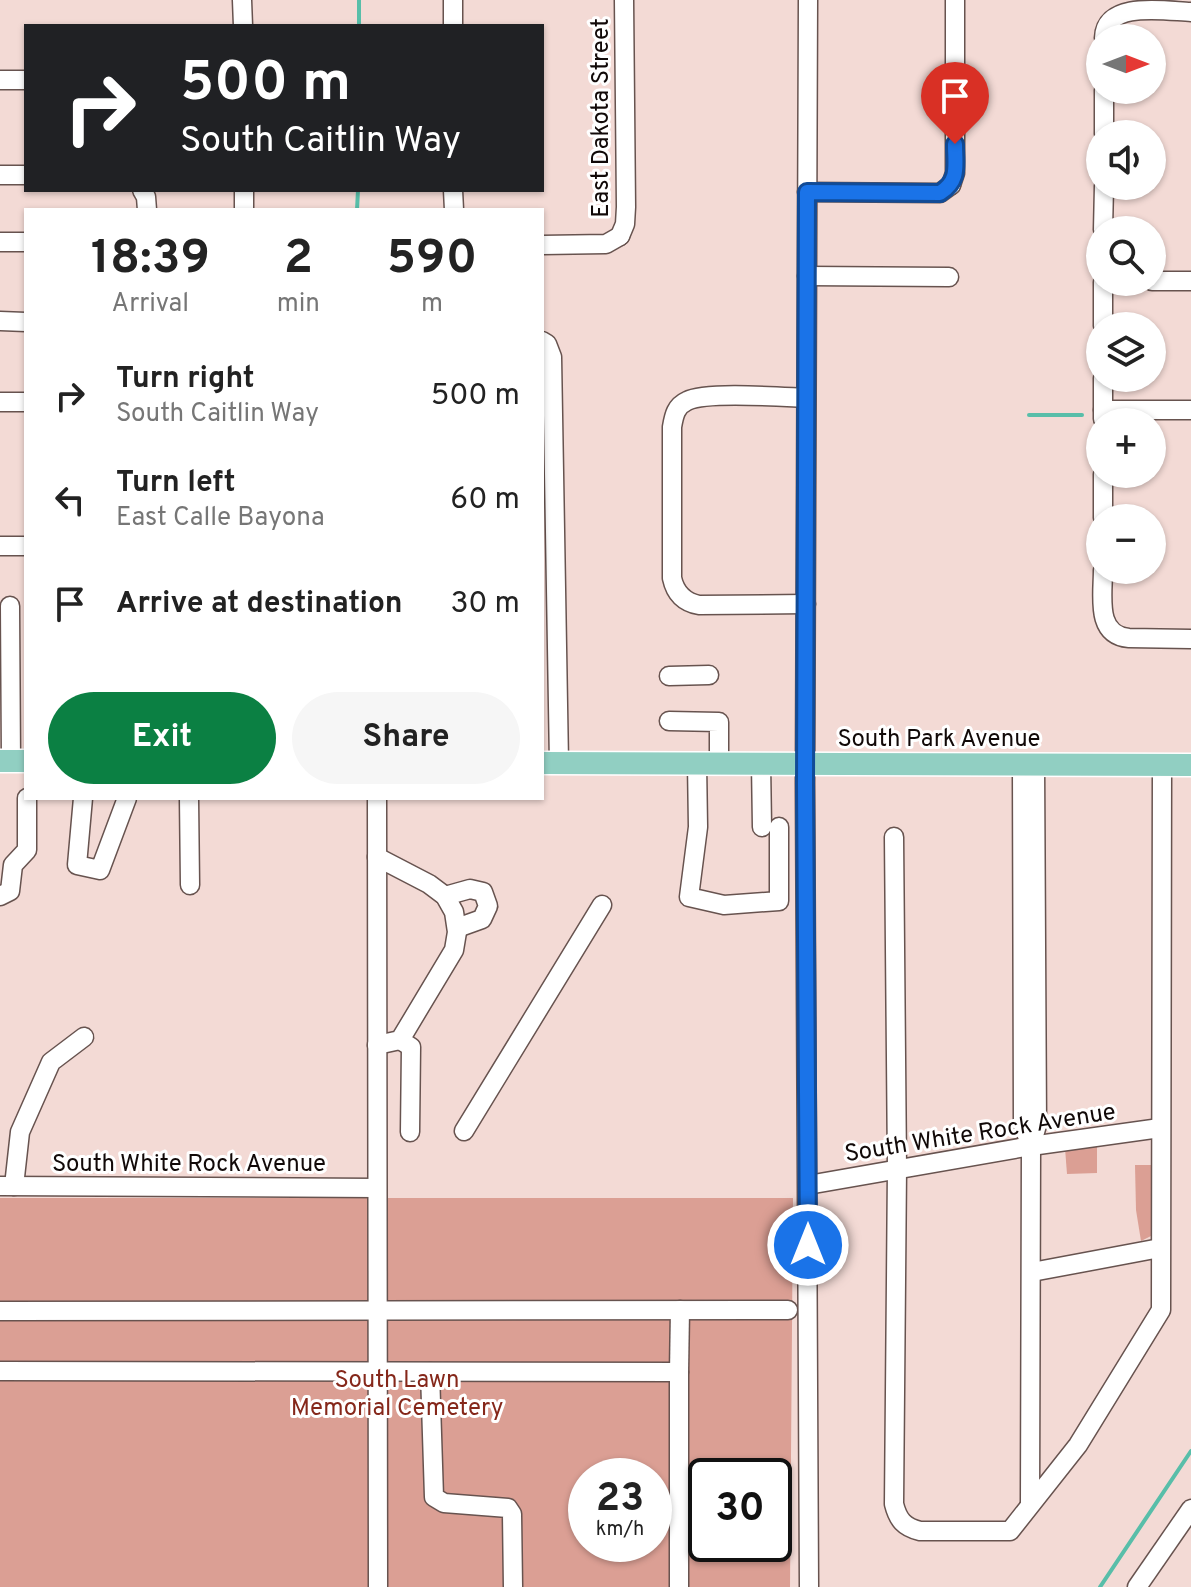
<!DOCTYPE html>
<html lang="en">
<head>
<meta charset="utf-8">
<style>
  :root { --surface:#fff; --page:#f6f6f6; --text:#222; --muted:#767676; --accent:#0b8043 }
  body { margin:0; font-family:Overpass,sans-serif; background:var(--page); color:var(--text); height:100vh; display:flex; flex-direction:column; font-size:30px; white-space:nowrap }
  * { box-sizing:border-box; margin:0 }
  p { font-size:26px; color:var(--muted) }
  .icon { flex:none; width:44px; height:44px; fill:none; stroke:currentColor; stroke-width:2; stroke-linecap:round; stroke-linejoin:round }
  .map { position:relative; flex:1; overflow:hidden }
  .drawer { position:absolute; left:24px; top:208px; width:520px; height:592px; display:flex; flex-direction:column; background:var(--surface); border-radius:0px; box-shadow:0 2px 6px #0004 }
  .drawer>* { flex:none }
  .banner { position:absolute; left:24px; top:24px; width:520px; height:168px; border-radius:0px; box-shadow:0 2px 6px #0004; background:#202124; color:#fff; overflow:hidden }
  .needle { width:52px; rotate:90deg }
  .controls { position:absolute; left:1086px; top:24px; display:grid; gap:16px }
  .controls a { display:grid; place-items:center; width:80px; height:80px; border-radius:50%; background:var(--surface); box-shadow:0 2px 6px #0004; font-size:40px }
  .speed { position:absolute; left:568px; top:1458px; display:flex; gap:16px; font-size:40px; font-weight:700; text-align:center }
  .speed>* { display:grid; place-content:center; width:104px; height:104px; border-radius:50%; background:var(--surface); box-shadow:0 2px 6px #0004; line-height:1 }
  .speed small { font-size:20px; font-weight:400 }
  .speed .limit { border:4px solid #111; border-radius:12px; background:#fff; color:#111 }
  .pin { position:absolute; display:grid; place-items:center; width:68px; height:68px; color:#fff; margin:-82px -34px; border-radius:50% 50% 50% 0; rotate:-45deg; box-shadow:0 0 8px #0007 }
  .pin .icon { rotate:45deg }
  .me { position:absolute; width:88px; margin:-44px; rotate:0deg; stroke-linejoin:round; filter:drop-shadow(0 0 6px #0008) }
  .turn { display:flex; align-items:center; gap:28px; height:168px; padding:0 24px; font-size:36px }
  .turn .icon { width:104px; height:104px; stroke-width:2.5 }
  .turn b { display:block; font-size:56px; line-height:68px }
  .eta { display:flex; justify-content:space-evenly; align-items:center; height:136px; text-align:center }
  .eta b { font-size:48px; font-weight:700; line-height:56px }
  .primary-button { display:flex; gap:16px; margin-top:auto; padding:16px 24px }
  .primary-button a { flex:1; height:92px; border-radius:48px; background:var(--accent); color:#fff; font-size:32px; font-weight:700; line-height:92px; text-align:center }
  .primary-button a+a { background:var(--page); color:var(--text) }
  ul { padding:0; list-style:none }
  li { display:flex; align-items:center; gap:24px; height:104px; padding:0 24px }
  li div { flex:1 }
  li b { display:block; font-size:30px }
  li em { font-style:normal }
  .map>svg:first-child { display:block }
  .green { fill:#db9f94; fill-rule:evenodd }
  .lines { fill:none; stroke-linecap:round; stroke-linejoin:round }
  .stream { stroke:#58bea9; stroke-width:4 }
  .minor-casing { stroke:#67534f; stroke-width:21 }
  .major-casing { stroke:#fff; stroke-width:25 }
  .minor { stroke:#fff; stroke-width:18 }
  .major { stroke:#91cfc2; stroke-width:22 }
  .route-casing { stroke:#114b97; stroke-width:20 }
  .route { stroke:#1a73e8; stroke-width:14 }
  .labels { text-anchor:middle; stroke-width:6; stroke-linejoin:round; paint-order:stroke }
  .street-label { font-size:24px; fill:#110908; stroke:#fff }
  .park-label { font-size:24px; fill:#85271a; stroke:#fff }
</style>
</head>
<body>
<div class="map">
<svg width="1191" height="1587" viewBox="0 0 1191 1587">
  <rect width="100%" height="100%" fill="#f3dad5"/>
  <g class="green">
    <path d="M 1097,1144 L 1097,1173 L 1067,1174 L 1065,1148 Z"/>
    <path d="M 1135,1165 L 1156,1165 L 1153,1235 L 1141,1241 L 1136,1210 Z"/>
    <path d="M 0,1198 L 793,1198 L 790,1587 L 0,1587 ZM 586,1476 L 654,1476 L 654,1544 L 586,1544 ZM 706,1476 L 774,1476 L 774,1544 L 706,1544 Z"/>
  </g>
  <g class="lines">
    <g class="stream">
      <path d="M 359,26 L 359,0"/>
      <path d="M 357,210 L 358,190"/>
      <path d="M 1029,415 L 1082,415"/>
      <path d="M 1100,1587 L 1191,1451"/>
    </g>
    <g class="minor-casing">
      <g id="minor">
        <path d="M 242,0 L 243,26"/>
        <path d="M 453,0 L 453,26"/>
        <path d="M 808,0 L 805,784 L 809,1587"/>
        <path d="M 1104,38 C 1105,0 1165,11 1191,12"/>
        <path d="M 0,80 L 26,80"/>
        <path d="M 1104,134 L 1104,90"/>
        <path d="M 0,175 L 26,175"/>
        <path d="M 951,185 L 955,173 L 955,0"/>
        <path d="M 142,190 L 146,197 L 147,210"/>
        <path d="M 244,190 L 244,210"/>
        <path d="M 453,190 L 454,210"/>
        <path d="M 807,192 L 940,193 L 951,185"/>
        <path d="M 1103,230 L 1104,186"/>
        <path d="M 620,236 L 625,224 L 626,207 L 624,0"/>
        <path d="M 0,242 L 26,242"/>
        <path d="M 542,245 L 606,244 L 620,236"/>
        <path d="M 807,276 L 949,277"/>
        <path d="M 1152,281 L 1191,281"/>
        <path d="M 0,321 L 26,322"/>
        <path d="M 1103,326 L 1103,282"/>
        <path d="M 542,341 L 547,344 L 552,357 L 559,763"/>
        <path d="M 0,402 L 26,402"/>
        <path d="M 1103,410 L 1191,410"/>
        <path d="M 1103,419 L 1103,378"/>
        <path d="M 1103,474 L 1103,518"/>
        <path d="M 0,546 L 26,546"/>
        <path d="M 1103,570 C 1103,596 1095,635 1129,638 L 1191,639"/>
        <path d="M 806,604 L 699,605 C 683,602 675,592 672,578 L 672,427 C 674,415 676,406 687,401 C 706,391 782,397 806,398"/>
        <path d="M 10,606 L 11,761"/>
        <path d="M 669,676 L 709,675"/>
        <path d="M 669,721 L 719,722 L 719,763"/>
        <path d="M 697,763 L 698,827 L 689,897 L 724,905 L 779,901 L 779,827"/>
        <path d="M 761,763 L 762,827"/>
        <path d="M 1022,764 L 1023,1125 L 1031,1146 L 1037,1125 L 1035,764"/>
        <path d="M 83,798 L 77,865 L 100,870 L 127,798"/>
        <path d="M 189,798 L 190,885"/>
        <path d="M 377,798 L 378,1587"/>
        <path d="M 894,837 L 897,1168 L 894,1504 C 898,1520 904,1527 920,1531 L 1010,1531 L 1078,1445 L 1161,1310 L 1162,765"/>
        <path d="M 377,857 L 429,884 L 445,896 L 454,912 L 457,932 L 454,950 L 400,1040 L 377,1045"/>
        <path d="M 0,896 L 10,891 L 13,865 L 27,850 L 27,798"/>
        <path d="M 445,896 L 470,889 L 483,892 L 488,906 L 482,919 L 457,928"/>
        <path d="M 400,1040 L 411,1047 L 410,1132"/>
        <path d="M 464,1131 L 602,905"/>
        <path d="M 808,1185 L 1031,1146 L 1160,1128"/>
        <path d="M 0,1186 L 377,1188"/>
        <path d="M 14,1186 L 20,1132 L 51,1062 L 84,1037"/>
        <path d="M 1032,1272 L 1160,1248"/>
        <path d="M 0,1311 L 788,1310"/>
        <path d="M 0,1371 L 679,1372 L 679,1587"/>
        <path d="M 430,1372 L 434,1497 L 444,1503 L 508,1508 L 512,1514 L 513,1587"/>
        <path d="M 679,1372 L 680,1310"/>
        <path d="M 1030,1503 L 1031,1146"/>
        <path d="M 1137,1587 L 1191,1509"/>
      </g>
    </g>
    <g class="major-casing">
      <g id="major">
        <path d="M 0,761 L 26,761"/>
        <path d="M 542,763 L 1191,765"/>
      </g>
    </g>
    <use href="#minor" class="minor"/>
    <use href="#major" class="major"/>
  </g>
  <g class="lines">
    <g class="route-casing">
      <path id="route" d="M 808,1245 L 805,784 L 807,192 L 940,193 C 960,180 955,166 955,144"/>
    </g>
    <use href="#route" class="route"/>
  </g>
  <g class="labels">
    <g class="street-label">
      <text transform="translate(600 118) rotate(-90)" y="8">East Dakota Street</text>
      <text x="939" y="746">South Park Avenue</text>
      <text transform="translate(980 1132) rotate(-9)" y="8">South White Rock Avenue</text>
      <text x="189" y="1171">South White Rock Avenue</text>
    </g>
    <g class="park-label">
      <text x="397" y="1387">South Lawn<tspan x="397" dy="28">Memorial Cemetery</tspan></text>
    </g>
  </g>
</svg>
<div class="controls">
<a><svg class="needle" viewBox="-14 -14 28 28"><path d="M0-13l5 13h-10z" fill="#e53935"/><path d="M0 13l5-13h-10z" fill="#767676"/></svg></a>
<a><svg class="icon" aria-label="sound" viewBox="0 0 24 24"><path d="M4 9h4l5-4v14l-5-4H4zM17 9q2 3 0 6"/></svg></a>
<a><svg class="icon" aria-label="search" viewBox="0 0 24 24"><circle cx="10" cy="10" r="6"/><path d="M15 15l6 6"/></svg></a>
<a><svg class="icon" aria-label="layers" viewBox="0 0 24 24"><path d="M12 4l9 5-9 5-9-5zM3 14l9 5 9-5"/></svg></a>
<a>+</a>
<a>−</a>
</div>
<div class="speed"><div>23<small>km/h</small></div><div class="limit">30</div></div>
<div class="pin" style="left:955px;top:144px;background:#d93025"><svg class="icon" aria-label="arrive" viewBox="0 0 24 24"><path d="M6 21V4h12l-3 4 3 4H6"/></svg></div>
<svg class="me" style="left:808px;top:1245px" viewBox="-20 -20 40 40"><circle r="17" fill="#1a73e8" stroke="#fff" stroke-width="3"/><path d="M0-11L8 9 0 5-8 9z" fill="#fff"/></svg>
<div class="banner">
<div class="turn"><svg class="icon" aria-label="right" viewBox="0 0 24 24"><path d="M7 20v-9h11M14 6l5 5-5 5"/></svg><div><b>500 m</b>South Caitlin Way</div></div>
</div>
<section class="drawer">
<div class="eta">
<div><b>18:39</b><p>Arrival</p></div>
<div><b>2</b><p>min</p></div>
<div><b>590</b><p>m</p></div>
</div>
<ul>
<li><svg class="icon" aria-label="right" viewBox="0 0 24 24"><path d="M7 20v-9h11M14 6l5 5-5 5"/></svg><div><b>Turn right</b><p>South Caitlin Way</p></div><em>500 m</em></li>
<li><svg class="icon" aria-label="left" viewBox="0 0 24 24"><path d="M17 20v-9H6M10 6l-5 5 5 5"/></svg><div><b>Turn left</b><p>East Calle Bayona</p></div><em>60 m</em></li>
<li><svg class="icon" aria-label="arrive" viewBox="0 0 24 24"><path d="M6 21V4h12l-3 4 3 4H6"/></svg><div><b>Arrive at destination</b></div><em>30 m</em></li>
</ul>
<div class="primary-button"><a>Exit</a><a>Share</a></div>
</section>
</div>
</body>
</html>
